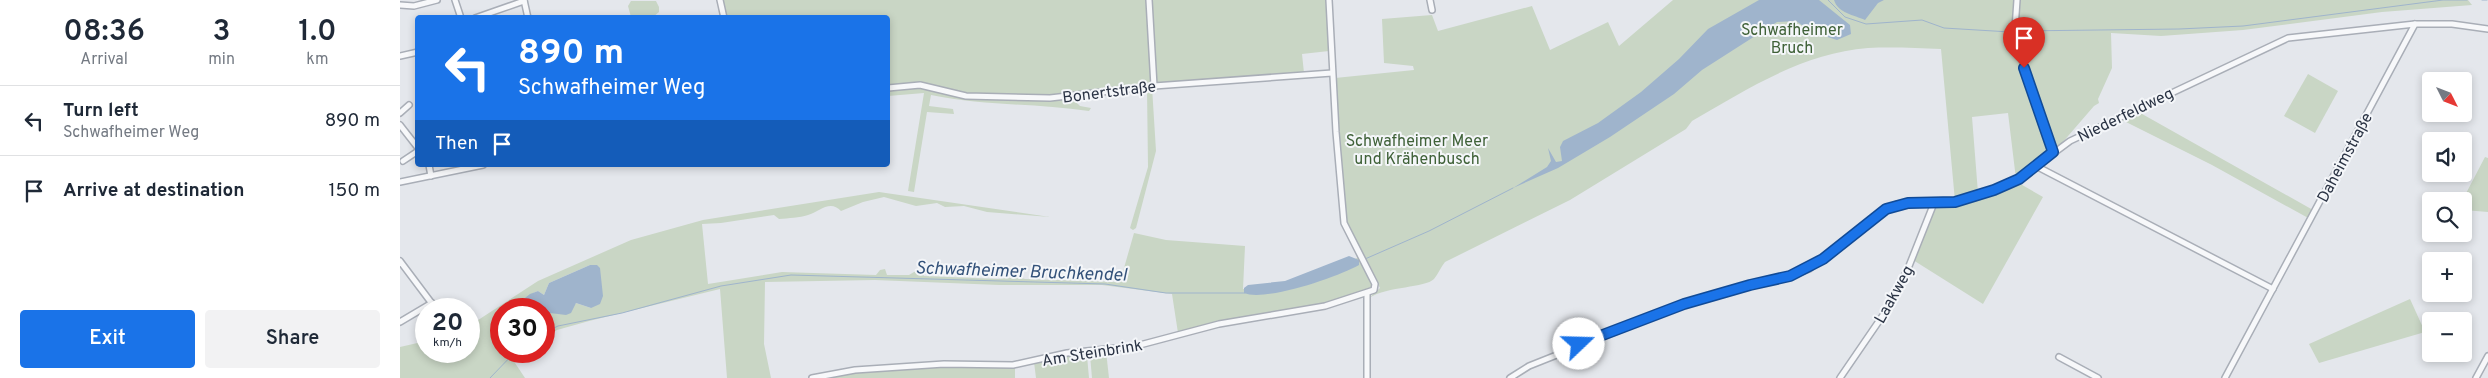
<!DOCTYPE html>
<html lang="en">
<head>
<meta charset="utf-8">
<style>
  :root { --surface:#fff; --page:#f2f2f3; --text:#1f2937; --muted:#747a83; --line:#e0e1e3; --accent:#1a73e8 }
  body { margin:0; font-family:Overpass,sans-serif; background:var(--page); color:var(--text); height:100vh; display:flex; flex-direction:column; font-size:19px; white-space:nowrap }
  * { box-sizing:border-box; margin:0 }
  p { font-size:16px; color:var(--muted) }
  .icon { flex:none; width:28px; height:28px; fill:none; stroke:currentColor; stroke-width:2; stroke-linecap:round; stroke-linejoin:round }
  .map { position:relative; flex:1; overflow:hidden }
  .panel { display:flex; flex-direction:column; background:var(--surface); width:400px }
  .panel>* { flex:none }
  .guide { position:absolute; left:15px; top:15px; width:475px; height:152px; border-radius:5px; box-shadow:0 2px 8px #0003; background:#1a73e8; color:#fff; overflow:hidden }
  .needle { width:32px; rotate:132deg }
  .fabs { position:absolute; left:2022px; top:72px; display:grid; gap:10px }
  .fabs a { display:grid; place-items:center; width:50px; height:50px; border-radius:5px; background:var(--surface); box-shadow:0 2px 8px #0003; font-size:25px }
  .speed { position:absolute; left:15px; top:298px; display:flex; gap:10px; font-size:25px; font-weight:700; text-align:center }
  .speed>* { display:grid; place-content:center; width:65px; height:65px; border-radius:50%; background:var(--surface); box-shadow:0 2px 8px #0003; line-height:1 }
  .speed small { font-size:12px; font-weight:400 }
  .speed .limit { border:8px solid #d22; background:#fff; color:#111 }
  .pin { position:absolute; display:grid; place-items:center; width:42px; height:42px; color:#fff; margin:-51px -21px; border-radius:50% 50% 50% 0; rotate:-45deg; box-shadow:0 0 5px #0007 }
  .pin .icon { rotate:45deg }
  .me { position:absolute; width:55px; margin:-28px; rotate:69deg; stroke-linejoin:round; filter:drop-shadow(0 0 4px #0008) }
  .turn { display:flex; align-items:center; gap:18px; height:105px; padding:0 20px; font-size:22px }
  .turn .icon { width:65px; height:65px; stroke-width:2.5 }
  .turn b { display:block; font-size:35px; line-height:42px }
  .then { display:flex; align-items:center; height:48px; padding:0 20px; background:#0003; gap:10px; font-size:19px }
  .eta { display:flex; justify-content:space-evenly; align-items:center; height:85px; text-align:center }
  .eta b { font-size:30px; font-weight:600; line-height:35px }
  .action { display:flex; gap:10px; margin-top:auto; padding:10px 20px }
  .action a { flex:1; height:58px; border-radius:5px; background:var(--accent); color:#fff; font-size:20px; font-weight:600; line-height:58px; text-align:center }
  .action a+a { background:var(--page); color:var(--text) }
  ul { padding:0; list-style:none }
  li { display:flex; align-items:center; gap:15px; height:70px; padding:0 20px; border-top:1px solid var(--line) }
  li div { flex:1 }
  li b { display:block; font-size:19px }
  li em { font-style:normal }
  main { display:flex; flex:1; min-height:0 }
  .map>svg:first-child { display:block }
  .green { fill:#c9d6c5 }
  .water { fill:#9fb4cc }
  .lines { fill:none; stroke-linecap:round; stroke-linejoin:round }
  .stream { stroke:#9fb4cc; stroke-width:1 }
  .minor-casing { stroke:#a9aeb7; stroke-width:8 }
  .minor { stroke:#f7f8fa; stroke-width:5 }
  .route-casing { stroke:#114b97; stroke-width:12 }
  .route { stroke:#1a73e8; stroke-width:9 }
  .labels { text-anchor:middle; stroke-width:4; stroke-linejoin:round; paint-order:stroke }
  .park-label { font-size:16px; fill:#3f6138; stroke:#f4f6f9 }
  .street-label { font-size:16px; fill:#2b3445; stroke:#f4f6f9 }
  .water-label { font-size:18px; font-style:italic; fill:#34527a; stroke:#f4f6f9 }
</style>
</head>
<body>
<main>
<section class="panel">
<div class="eta">
<div><b>08:36</b><p>Arrival</p></div>
<div><b>3</b><p>min</p></div>
<div><b>1.0</b><p>km</p></div>
</div>
<ul>
<li><svg class="icon" aria-label="left" viewBox="0 0 24 24"><path d="M17 20v-9H6M10 6l-5 5 5 5"/></svg><div><b>Turn left</b><p>Schwafheimer Weg</p></div><em>890 m</em></li>
<li><svg class="icon" aria-label="arrive" viewBox="0 0 24 24"><path d="M6 21V4h12l-3 4 3 4H6"/></svg><div><b>Arrive at destination</b></div><em>150 m</em></li>
</ul>
<div class="action"><a>Exit</a><a>Share</a></div>
</section>
<div class="map">
<svg width="2088" height="378" viewBox="0 0 2088 378">
  <rect width="100%" height="100%" fill="#e4e7ec"/>
  <g class="green">
    <path d="M 323,0 L 927,0 L 929,51 L 902,54 L 904,73 L 759,84 L 754,81 L 751,85 L 697,95 L 677,103 L 680,106 L 691,108 L 689,111 C 636,103 583,106 531,95 L 529,106 L 553,109 L 554,114 L 527,112 L 514,192 L 508,191 L 524,93 L 488,96 L 488,18 L 327,17 Z"/>
    <path d="M 1273,0 L 2068,0 L 2072,5 L 1982,12 L 1843,30 L 1761,36 L 1711,33 L 1712,68 L 1698,99 L 1699,103 L 1694,106 L 1662,143 L 1656,147 L 1653,146 L 1620,50 L 1618,36 L 1613,36 L 1649,146 L 1649,152 L 1616,179 L 1608,113 L 1572,117 L 1578,193 L 1555,201 L 1541,49 C 1517,48 1492,47 1468,48 C 1403,53 1347,89 1292,121 L 1286,129 L 1170,200 L 1045,262 C 1041,267 1038,274 1034,279 C 1025,288 988,286 969,298 L 980,288 L 946,223 L 935,78 L 1014,70 L 1013,66 L 984,63 L 982,19 L 1032,15 L 1038,31 L 1132,6 L 1150,50 L 1208,22 L 1219,46 Z"/>
    <path d="M 231,1 L 256,1 L 259,7 L 259,12 L 253,17 L 231,17 L 228,6 Z"/>
    <path d="M 1908,74 L 1938,91 L 1915,133 L 1884,116 Z"/>
    <path d="M 752,87 L 756,151 L 736,228 L 733,230 L 730,228 L 748,167 L 747,89 Z"/>
    <path d="M 1735,110 L 1913,210 L 1910,219 L 1812,165 L 1720,119 Z"/>
    <path d="M 2085,157 L 2088,158 L 2088,212 L 2064,210 L 2064,201 L 2062,201 Z"/>
    <path d="M 1617,182 L 1643,197 L 1583,304 L 1513,260 L 1536,205 L 1551,205 Z"/>
    <path d="M 479,192 L 650,217 L 587,212 L 564,206 L 545,207 L 537,203 L 516,206 L 484,197 L 463,202 L 441,211 C 430,199 419,212 408,215 C 399,218 389,218 379,219 L 374,215 L 321,223 L 302,224 L 308,284 L 382,272 L 476,275 L 480,270 L 485,269 L 487,275 L 509,275 L 519,269 L 524,276 L 598,279 L 619,277 L 625,279 L 720,282 L 734,233 L 766,240 L 845,246 L 843,289 C 884,291 922,275 959,257 L 973,284 L 972,289 L 936,302 L 778,333 L 772,294 L 702,285 L 599,285 L 475,280 L 365,282 L 364,344 L 371,378 L 327,378 L 320,289 L 189,321 L 157,330 L 144,338 L 144,325 L 150,313 C 171,312 162,319 176,303 L 191,308 L 190,265 L 149,283 L 144,295 L 138,291 C 124,296 117,309 101,309 L 101,351 L 121,351 L 113,360 L 125,378 L 0,378 L 0,347 L 26,341 L 26,351 L 69,351 L 69,326 L 138,281 L 231,240 L 303,220 Z"/>
    <path d="M 2010,299 L 2025,332 L 1919,363 L 1909,344 Z"/>
    <path d="M 706,351 L 709,378 L 692,378 L 690,355 L 692,352 Z"/>
    <path d="M 679,353 L 687,356 L 689,378 L 636,378 L 634,362 Z"/>
    <path d="M 545,366 L 615,366 L 615,378 L 420,378 L 456,371 Z"/>
  </g>
  <g class="water">
    <path d="M 1359,0 L 1419,0 L 1450,25 L 1451,34 L 1437,40 L 1412,32 L 1396,21 L 1377,22 L 1302,70 L 1274,94 L 1210,137 L 1158,168 L 1113,188 L 1147,167 L 1151,161 L 1148,148 L 1156,162 L 1162,161 L 1160,147 L 1163,141 L 1198,123 L 1241,92 L 1279,59 L 1308,29 Z"/>
    <path d="M 1434,0 L 1484,0 L 1478,3 L 1465,20 C 1454,15 1438,13 1434,0 Z"/>
    <path d="M 949,256 L 959,260 L 959,265 C 938,277 865,302 844,293 L 844,288 L 848,285 L 885,281 Z"/>
    <path d="M 190,265 L 197,265 L 200,268 L 203,296 L 200,304 L 191,308 L 176,303 L 171,313 L 166,315 L 150,313 L 144,325 L 144,309 L 111,309 L 130,294 L 138,291 L 144,295 L 149,283 Z"/>
  </g>
  <g class="lines">
    <g class="stream">
      <path d="M 1428,0 L 1445,17 L 1466,24 L 1522,20 L 1544,28 L 1610,32"/>
      <path d="M 2082,0 L 2087,0"/>
      <path d="M 1619,31 L 1779,29 L 1843,26 L 2043,0 L 2067,0"/>
      <path d="M 965,259 L 1029,231 L 1113,188"/>
      <path d="M 144,333 L 158,326 L 222,313 L 321,286 L 391,275 L 705,284 L 766,293 L 845,293"/>
      <path d="M 90,378 L 116,351"/>
    </g>
    <g class="minor-casing">
      <g id="minor">
        <path d="M 55,0 L 61,18"/>
        <path d="M 124,0 L 128,18"/>
        <path d="M 320,0 L 324,18"/>
        <path d="M 749,0 L 754,86"/>
        <path d="M 1030,0 L 1032,10"/>
        <path d="M 1617,0 L 1615,29 L 1619,51 L 1653,152"/>
        <path d="M 0,5 L 14,6 L 37,0"/>
        <path d="M 75,18 L 124,1"/>
        <path d="M 0,56 L 18,52"/>
        <path d="M 488,88 L 520,85 L 566,96 L 650,98 L 754,86 L 932,73"/>
        <path d="M 0,113 L 9,105"/>
        <path d="M 0,125 L 18,148"/>
        <path d="M 3,161 L 18,151"/>
        <path d="M 29,165 L 31,176"/>
        <path d="M 1636,166 L 1873,289"/>
        <path d="M 0,182 L 83,165"/>
        <path d="M 0,261 L 36,309"/>
        <path d="M 0,322 L 32,303"/>
        <path d="M 1659,357 L 1698,378"/>
        <path d="M 412,378 L 455,370 L 544,364 L 613,365 L 667,353 L 736,346 L 819,324 L 925,306 L 974,290 L 975,284 L 944,223 L 936,132 L 929,0"/>
        <path d="M 967,378 L 967,293"/>
        <path d="M 1110,378 L 1129,366 L 1285,304 L 1350,285 L 1390,276 L 1409,269 L 1477,215 L 1497,204 L 1555,203 L 1619,179 L 1670,141 L 1888,38 L 2015,24 L 2052,24 L 2088,29"/>
        <path d="M 1440,378 L 1490,305 L 1509,266 L 1534,203"/>
        <path d="M 1825,378 L 2015,24"/>
        <path d="M 2076,378 L 2088,356"/>
      </g>
    </g>
    <use href="#minor" class="minor"/>
  </g>
  <g class="lines">
    <g class="route-casing">
      <path id="route" d="M 1179,344 L 1284,304 L 1350,285 L 1390,276 L 1423,259 L 1486,209 L 1508,203 L 1555,202 L 1594,190 L 1619,179 L 1653,152 L 1624,68"/>
    </g>
    <use href="#route" class="route"/>
  </g>
  <g class="labels">
    <g class="park-label">
      <text x="1392" y="35">Schwafheimer<tspan x="1392" dy="18">Bruch</tspan></text>
      <text x="1017" y="146">Schwafheimer Meer<tspan x="1017" dy="18">und Krähenbusch</tspan></text>
    </g>
    <g class="street-label">
      <text transform="translate(709 91) rotate(-7)" y="6">Bonertstraße</text>
      <text transform="translate(1725 114) rotate(-26)" y="6">Niederfeldweg</text>
      <text transform="translate(1944 157) rotate(-62)" y="6">Daheimstraße</text>
      <text transform="translate(1493 294) rotate(-61)" y="6">Laakweg</text>
      <text transform="translate(692 352) rotate(-9)" y="6">Am Steinbrink</text>
    </g>
    <g class="water-label">
      <text transform="translate(621 271) rotate(2)" y="6">Schwafheimer Bruchkendel</text>
    </g>
  </g>
</svg>
<div class="fabs">
<a><svg class="needle" viewBox="-14 -14 28 28"><path d="M0-13l5 13h-10z" fill="#e53935"/><path d="M0 13l5-13h-10z" fill="#747a83"/></svg></a>
<a><svg class="icon" aria-label="sound" viewBox="0 0 24 24"><path d="M4 9h4l5-4v14l-5-4H4zM17 9q2 3 0 6"/></svg></a>
<a><svg class="icon" aria-label="search" viewBox="0 0 24 24"><circle cx="10" cy="10" r="6"/><path d="M15 15l6 6"/></svg></a>
<a>+</a>
<a>−</a>
</div>
<div class="speed"><div>20<small>km/h</small></div><div class="limit">30</div></div>
<div class="pin" style="left:1624px;top:68px;background:#d93025"><svg class="icon" aria-label="arrive" viewBox="0 0 24 24"><path d="M6 21V4h12l-3 4 3 4H6"/></svg></div>
<svg class="me" style="left:1179px;top:344px" viewBox="-20 -20 40 40"><circle r="19" fill="#fff"/><path d="M0-13L10 11 0 6-10 11z" fill="#1a73e8"/></svg>
<div class="guide">
<div class="turn"><svg class="icon" aria-label="left" viewBox="0 0 24 24"><path d="M17 20v-9H6M10 6l-5 5 5 5"/></svg><div><b>890 m</b>Schwafheimer Weg</div></div>
<div class="then">Then<svg class="icon" aria-label="arrive" viewBox="0 0 24 24"><path d="M6 21V4h12l-3 4 3 4H6"/></svg></div>
</div>
</div>
</main>
</body>
</html>
